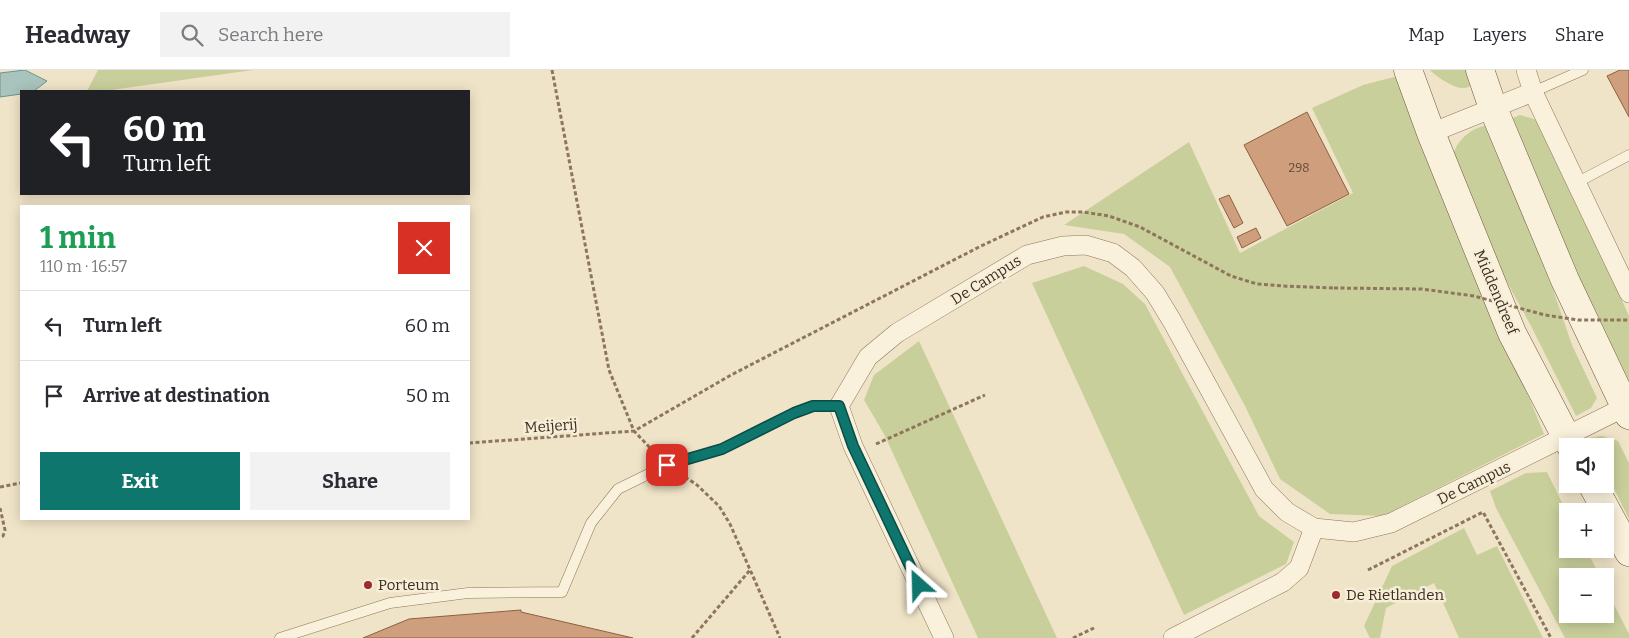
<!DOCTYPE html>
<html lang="en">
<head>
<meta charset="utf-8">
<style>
  :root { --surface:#fff; --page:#f2f2f3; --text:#2b2b33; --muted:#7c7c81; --line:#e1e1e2; --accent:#0f766e }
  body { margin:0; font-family:Bitter,serif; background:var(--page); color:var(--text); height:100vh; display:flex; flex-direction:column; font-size:19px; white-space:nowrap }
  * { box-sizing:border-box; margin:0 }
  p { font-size:16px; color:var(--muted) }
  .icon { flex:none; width:28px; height:28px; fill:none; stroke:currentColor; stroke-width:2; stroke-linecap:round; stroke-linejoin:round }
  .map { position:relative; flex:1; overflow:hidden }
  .panel { position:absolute; left:20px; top:135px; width:450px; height:315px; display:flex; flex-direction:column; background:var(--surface); border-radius:0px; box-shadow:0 2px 12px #0003 }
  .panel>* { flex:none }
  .hud { position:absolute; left:20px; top:20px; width:450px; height:105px; border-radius:0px; box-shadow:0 2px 12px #0003; background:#202124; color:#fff; overflow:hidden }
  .fabs { position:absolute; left:1559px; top:368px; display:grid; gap:10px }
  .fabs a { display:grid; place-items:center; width:55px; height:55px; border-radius:0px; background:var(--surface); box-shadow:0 2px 12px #0003; font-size:25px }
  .pin { position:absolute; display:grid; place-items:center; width:42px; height:42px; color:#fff; margin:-21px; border-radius:10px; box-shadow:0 2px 8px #0006 }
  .me { position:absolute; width:55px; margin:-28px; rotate:335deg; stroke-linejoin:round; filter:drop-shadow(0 0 4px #0008) }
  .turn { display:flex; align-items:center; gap:18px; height:105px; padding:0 20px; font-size:22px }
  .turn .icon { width:65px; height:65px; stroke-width:2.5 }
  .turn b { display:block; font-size:35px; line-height:42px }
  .round { display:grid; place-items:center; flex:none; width:52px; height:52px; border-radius:0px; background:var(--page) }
  .summary { display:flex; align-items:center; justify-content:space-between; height:85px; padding:0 20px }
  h1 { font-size:30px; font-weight:700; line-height:38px; color:#1e9e55 }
  .action { display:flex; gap:10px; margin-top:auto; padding:10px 20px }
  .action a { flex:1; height:58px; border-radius:0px; background:var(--accent); color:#fff; font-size:20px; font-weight:700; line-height:58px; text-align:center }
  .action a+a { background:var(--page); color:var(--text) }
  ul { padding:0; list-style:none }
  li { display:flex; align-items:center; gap:15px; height:70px; padding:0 20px; border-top:1px solid var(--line) }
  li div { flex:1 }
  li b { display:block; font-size:19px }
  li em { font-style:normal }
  header { display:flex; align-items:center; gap:30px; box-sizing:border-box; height:70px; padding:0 25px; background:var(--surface); border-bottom:1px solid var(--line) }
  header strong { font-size:24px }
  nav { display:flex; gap:28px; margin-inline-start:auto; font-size:18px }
  .search { width:350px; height:45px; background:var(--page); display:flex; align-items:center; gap:12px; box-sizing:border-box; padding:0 18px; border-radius:0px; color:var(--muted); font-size:19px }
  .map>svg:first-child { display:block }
  .green { fill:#c9cf9b }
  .water { fill:#a9c4bc; stroke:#6f938a }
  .building { fill:#cf9f7d; stroke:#8d5f41 }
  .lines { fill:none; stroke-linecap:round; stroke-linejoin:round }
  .service-casing { stroke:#8d765c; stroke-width:11 }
  .minor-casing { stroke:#8d765c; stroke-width:20 }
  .secondary-casing { stroke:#6f573f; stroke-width:29 }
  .path { stroke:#8d765c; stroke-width:3; stroke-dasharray:4 2.5; stroke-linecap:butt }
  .service { stroke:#faf1dc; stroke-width:10 }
  .minor { stroke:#faf1dc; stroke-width:19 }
  .secondary { stroke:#faf1dc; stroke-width:28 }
  .path-bridge { stroke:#8d765c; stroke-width:3; stroke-dasharray:4 2.5; stroke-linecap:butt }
  .route-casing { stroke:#0a4d48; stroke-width:12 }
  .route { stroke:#0f766e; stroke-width:9 }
  .poi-dot { fill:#9e2a2b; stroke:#f7eed8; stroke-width:2 }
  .labels { text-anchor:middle; stroke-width:5; stroke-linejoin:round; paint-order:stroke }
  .number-label { font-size:12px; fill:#624a37 }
  .street-label { font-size:15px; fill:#3d2e20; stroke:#f7eed8 }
  .poi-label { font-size:15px; fill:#3d2e20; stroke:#f7eed8; text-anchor:start }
</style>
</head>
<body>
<header>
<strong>Headway</strong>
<div class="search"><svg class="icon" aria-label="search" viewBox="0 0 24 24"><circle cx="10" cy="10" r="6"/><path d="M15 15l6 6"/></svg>Search here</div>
<nav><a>Map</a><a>Layers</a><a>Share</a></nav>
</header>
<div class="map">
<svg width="1629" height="568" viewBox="0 0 1629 568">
  <rect width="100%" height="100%" fill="#f0e4c8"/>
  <g class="green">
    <path d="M 98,0 L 253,0 L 104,21 L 87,21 Z"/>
    <path d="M 1430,0 L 1471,0 L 1474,9 C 1473,11 1472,14 1470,16 C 1460,24 1437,7 1430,0 Z"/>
    <path d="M 1398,6 L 1544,364 L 1383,446 L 1330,444 L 1280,409 L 1245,336 L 1170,197 L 1124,164 L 1064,155 L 1189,72 L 1240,183 L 1353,123 L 1312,38 L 1363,15 Z"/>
    <path d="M 1520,45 L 1534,49 L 1546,59 L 1629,246 L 1629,319 L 1589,240 L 1510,53 L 1513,48 Z"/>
    <path d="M 1487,55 L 1529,149 L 1572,275 L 1597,328 L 1591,338 L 1576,346 L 1531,256 L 1484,170 L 1452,87 C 1457,70 1469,59 1487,55 Z"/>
    <path d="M 1084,196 L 1123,214 L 1145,234 L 1259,446 L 1294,472 L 1286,494 L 1184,545 L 1032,213 Z"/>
    <path d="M 919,271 L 1057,568 L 978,568 L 884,364 L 864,330 L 874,305 Z"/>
    <path d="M 1602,366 L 1618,371 L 1629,393 L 1629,449 L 1605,401 L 1605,376 L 1592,376 L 1588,368 Z"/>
    <path d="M 1547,402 L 1567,443 L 1568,479 L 1586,479 L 1600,506 L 1568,506 L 1568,544 L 1605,544 L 1605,517 L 1629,564 L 1629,568 L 1565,568 L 1496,438 L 1490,421 L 1526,403 Z"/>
    <path d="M 1464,458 L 1477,485 L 1497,476 L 1543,568 L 1459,568 L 1434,513 L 1386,538 L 1380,568 L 1370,568 L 1364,556 L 1392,496 Z"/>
  </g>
  <path class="water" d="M 25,0 L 47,11 L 34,21 L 21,21 L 21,24 L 0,27 L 0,3 Z"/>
  <g class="building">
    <path d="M 1620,0 L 1629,0 L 1629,47 L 1607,6 Z"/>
    <path d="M 1307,42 L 1349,124 L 1287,156 L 1244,75 Z"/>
    <path d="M 1229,125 L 1243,153 L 1234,158 L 1219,129 Z"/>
    <path d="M 1256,158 L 1261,168 L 1242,178 L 1237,167 Z"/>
    <path d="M 521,540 L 521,542 L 633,568 L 363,568 L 409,549 Z"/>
  </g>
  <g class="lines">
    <g class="service-casing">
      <g id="service">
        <path d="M 1533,22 L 1583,0"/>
        <path d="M 1576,113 L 1629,85"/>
        <path d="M 280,568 L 390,533 L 468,523 L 562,522 L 591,453 L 618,419 L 667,395 L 722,379 L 794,343 L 813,336 L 839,336"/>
      </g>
    </g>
    <g class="minor-casing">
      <g id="minor">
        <path d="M 1526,0 L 1533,22 L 1629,223"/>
        <path d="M 1431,63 L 1533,22"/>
        <path d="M 944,568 L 853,376 L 839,336 L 868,287 L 897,263 L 1027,185 L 1063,176 L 1086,175 L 1113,183 L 1133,198 L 1155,223 L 1172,251 L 1264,419 L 1287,442 L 1314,458 L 1354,462 L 1391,453 L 1625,337"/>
        <path d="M 1173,568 L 1283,512 L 1299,498 L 1314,458"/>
      </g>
    </g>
    <g class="secondary-casing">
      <g id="secondary">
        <path d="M 1408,0 L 1431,63 L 1512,263 L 1571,376"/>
        <path d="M 1480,0 L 1493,38 L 1565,210 L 1629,345"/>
        <path d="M 1592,414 L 1629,482"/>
      </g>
    </g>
    <g class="path">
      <path d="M 552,0 L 609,300 L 634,361 L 655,383"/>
      <path d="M 469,373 L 634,361 L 731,305 L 979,177 L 1043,147 L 1066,142 L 1083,142 L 1109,146 L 1140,157 L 1231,206 L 1257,214 L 1283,216 L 1334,218"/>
      <path d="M 876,374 L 985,325"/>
      <path d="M 685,407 L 697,415 L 719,436 L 730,454 L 780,568"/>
      <path d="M 0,417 L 21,413"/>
      <path d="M 0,438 L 5,460 L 3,466 L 0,467"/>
      <path d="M 1368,500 L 1483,442 L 1551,568"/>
      <path d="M 692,568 L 750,500"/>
      <path d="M 1073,568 L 1094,558"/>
    </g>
    <use href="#service" class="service"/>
    <use href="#minor" class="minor"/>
    <use href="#secondary" class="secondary"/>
    <path class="path-bridge" d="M 1334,218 L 1422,219 L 1474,226 L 1545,245 L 1578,250 L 1629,250"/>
  </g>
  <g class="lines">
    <g class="route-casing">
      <path id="route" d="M 667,395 L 722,379 L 794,343 L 813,336 L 839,336 L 853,376 L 919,515"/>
    </g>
    <use href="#route" class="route"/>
  </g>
  <g class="poi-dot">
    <circle cx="368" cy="515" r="5"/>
    <circle cx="1336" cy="525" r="5"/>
  </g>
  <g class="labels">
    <g class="number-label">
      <text x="1299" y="102">298</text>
    </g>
    <g class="street-label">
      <text transform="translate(986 210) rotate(-32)" y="5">De Campus</text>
      <text transform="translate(1496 222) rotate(67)" y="5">Middendreef</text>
      <text transform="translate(551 356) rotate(-4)" y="5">Meijerij</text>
      <text transform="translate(1474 413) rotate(-26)" y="5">De Campus</text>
    </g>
    <g class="poi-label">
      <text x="378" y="520">Porteum</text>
      <text x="1346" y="530">De Rietlanden</text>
    </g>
  </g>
</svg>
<div class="fabs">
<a><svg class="icon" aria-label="sound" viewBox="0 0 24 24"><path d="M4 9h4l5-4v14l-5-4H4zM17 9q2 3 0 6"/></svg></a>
<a>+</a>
<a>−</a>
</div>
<div class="pin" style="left:667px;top:395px;background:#d93025"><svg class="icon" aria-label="arrive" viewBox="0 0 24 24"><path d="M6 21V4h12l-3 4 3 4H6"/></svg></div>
<svg class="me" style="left:919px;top:515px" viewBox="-20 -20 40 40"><path d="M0-17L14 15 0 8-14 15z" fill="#0f766e" stroke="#fff" stroke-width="4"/></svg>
<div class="hud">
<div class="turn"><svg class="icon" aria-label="left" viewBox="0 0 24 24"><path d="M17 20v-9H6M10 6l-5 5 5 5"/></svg><div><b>60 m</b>Turn left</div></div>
</div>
<section class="panel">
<div class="summary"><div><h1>1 min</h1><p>110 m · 16:57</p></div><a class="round" style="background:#d93025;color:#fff"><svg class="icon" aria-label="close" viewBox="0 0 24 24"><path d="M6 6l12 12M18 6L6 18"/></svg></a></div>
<ul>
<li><svg class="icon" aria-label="left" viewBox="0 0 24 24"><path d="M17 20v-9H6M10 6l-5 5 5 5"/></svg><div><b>Turn left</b></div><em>60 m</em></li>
<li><svg class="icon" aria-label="arrive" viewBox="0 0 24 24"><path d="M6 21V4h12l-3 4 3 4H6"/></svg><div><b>Arrive at destination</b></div><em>50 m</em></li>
</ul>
<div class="action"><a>Exit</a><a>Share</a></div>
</section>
</div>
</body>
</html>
